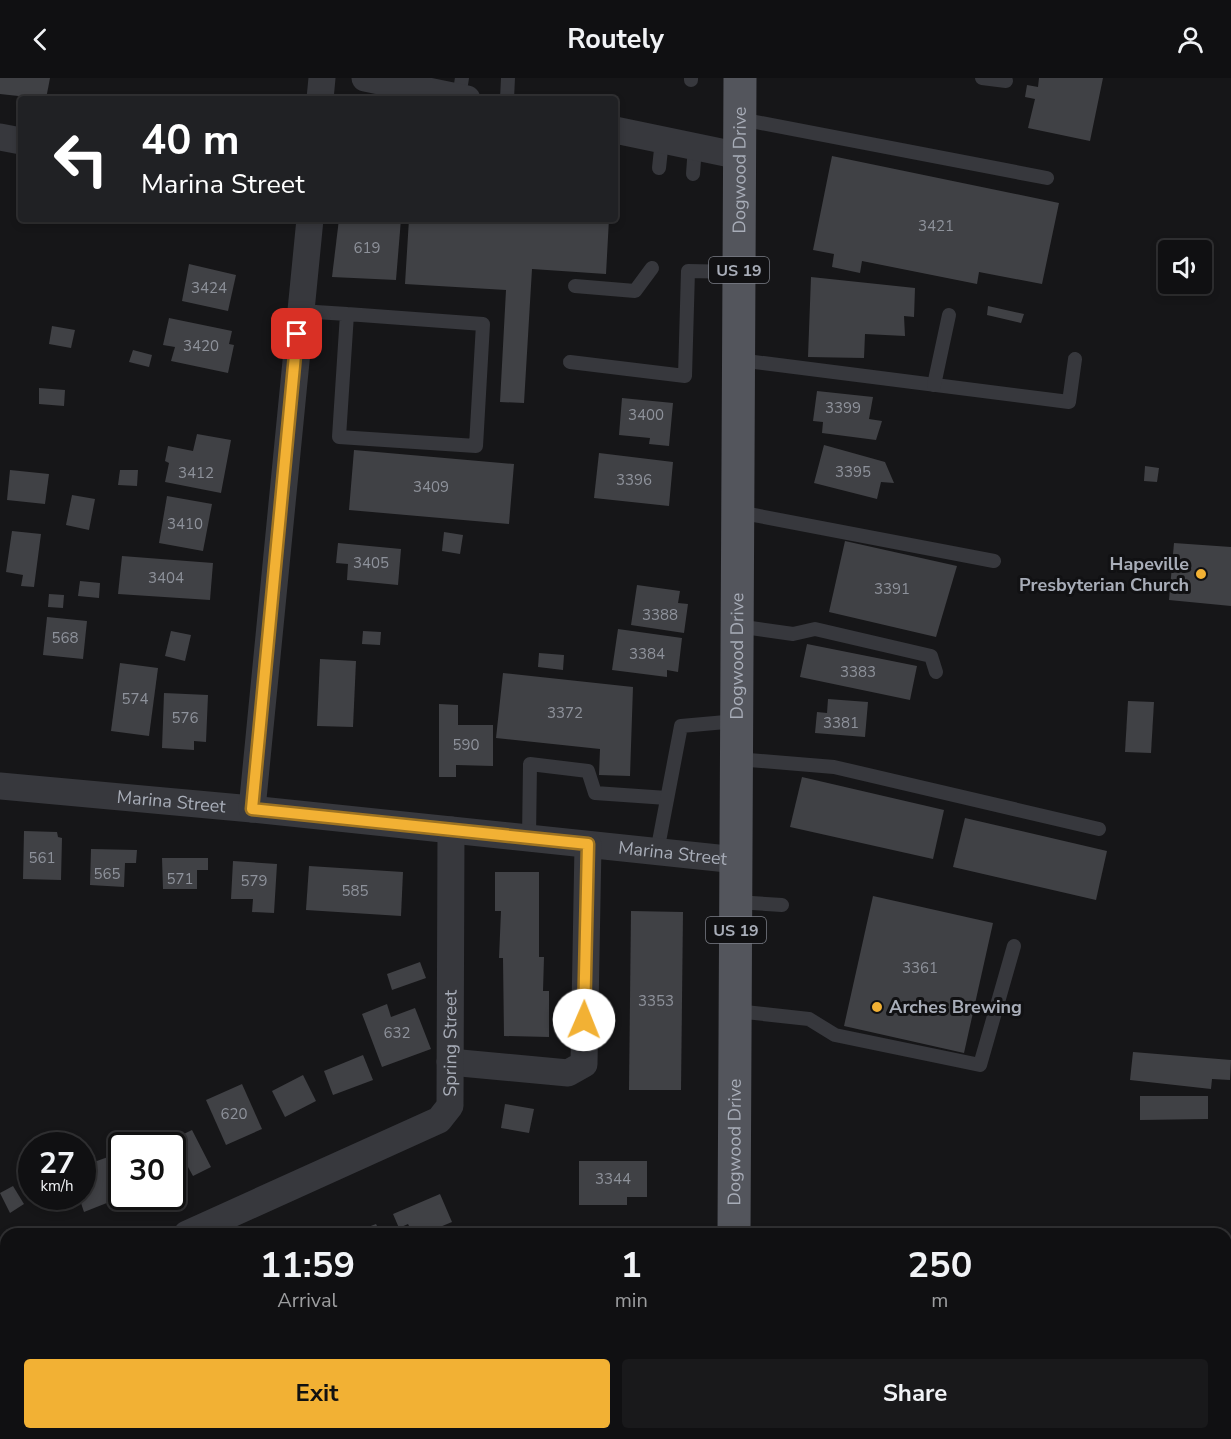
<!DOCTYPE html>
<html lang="en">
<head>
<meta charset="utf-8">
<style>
  :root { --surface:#101012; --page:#19191b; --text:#f1f3f6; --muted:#9c9d9f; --line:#303032; --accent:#f2b134 }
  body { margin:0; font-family:"Nunito Sans",sans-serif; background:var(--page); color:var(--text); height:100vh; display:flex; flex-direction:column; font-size:22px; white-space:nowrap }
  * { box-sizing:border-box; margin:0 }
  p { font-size:20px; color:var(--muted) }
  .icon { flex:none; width:33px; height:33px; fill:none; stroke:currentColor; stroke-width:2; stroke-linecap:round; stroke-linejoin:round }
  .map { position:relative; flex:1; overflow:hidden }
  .drawer { position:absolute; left:0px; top:1150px; width:1232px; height:212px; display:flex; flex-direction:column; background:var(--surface); border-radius:18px 18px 0 0; box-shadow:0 3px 9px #0003,0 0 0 2px var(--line) }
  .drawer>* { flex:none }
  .banner { position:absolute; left:18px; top:18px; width:600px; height:126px; border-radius:6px; box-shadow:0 3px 9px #0003,0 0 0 2px var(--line); background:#202124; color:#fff; overflow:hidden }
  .controls { position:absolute; left:1158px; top:162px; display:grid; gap:12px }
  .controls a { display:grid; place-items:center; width:54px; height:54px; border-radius:6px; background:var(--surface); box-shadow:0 3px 9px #0003,0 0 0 2px var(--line); font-size:30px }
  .speed { position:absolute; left:18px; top:1054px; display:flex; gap:12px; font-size:30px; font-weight:700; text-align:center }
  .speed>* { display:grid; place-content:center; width:78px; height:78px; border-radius:50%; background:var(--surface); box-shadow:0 3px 9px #0003,0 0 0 2px var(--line); line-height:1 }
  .speed small { font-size:15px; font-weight:400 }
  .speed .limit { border:3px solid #111; border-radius:9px; background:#fff; color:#111 }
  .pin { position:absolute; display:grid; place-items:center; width:51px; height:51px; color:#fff; margin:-26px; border-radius:12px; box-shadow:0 3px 9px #0006 }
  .me { position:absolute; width:66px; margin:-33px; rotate:1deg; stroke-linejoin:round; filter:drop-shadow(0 0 4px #0008) }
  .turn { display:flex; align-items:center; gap:21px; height:126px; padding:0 24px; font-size:27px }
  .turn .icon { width:78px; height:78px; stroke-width:2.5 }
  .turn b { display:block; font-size:42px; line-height:51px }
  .eta { display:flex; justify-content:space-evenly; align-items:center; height:102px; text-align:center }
  .eta b { font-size:36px; font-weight:700; line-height:42px }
  .button { display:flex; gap:12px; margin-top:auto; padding:12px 24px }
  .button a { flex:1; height:69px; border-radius:6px; background:var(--accent); color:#111; font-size:24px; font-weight:700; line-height:69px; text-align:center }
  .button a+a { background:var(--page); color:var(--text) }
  header { display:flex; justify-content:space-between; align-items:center; height:78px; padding:0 24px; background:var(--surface); font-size:27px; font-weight:700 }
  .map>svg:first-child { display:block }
  .building { fill:#404145 }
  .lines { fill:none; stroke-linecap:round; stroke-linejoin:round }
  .service { stroke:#37383d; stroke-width:14 }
  .minor { stroke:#37383d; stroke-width:27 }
  .primary { stroke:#53555c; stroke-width:33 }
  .route-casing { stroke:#9d7322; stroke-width:15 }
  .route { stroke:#f2b134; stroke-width:10 }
  .poi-dot { fill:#f2b134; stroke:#111113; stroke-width:2 }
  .labels { text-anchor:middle; stroke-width:6; stroke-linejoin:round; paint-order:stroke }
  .number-label { font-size:15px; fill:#8e929b }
  .shield { fill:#111113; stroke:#7b7e86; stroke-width:1.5 }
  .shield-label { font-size:16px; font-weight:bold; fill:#a8adb8 }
  .street-label { font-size:18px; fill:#a8adb8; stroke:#111113 }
  .poi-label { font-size:18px; font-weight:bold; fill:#a8adb8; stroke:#111113; text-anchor:end }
</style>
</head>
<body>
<header><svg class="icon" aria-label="back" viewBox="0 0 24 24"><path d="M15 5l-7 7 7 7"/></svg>Routely<svg class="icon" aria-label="person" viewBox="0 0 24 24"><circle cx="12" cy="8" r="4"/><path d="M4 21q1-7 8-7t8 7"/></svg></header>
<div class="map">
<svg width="1231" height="1361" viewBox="0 0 1231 1361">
  <rect width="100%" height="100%" fill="#161618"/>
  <g class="building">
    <path d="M 0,0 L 50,0 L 46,21 L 0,16 Z"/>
    <path d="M 1039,0 L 1103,0 L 1090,63 L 1028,50 L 1035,21 L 1025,19 L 1027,7 L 1038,9 Z"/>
    <path d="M 832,78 L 1059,125 L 1042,206 L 979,194 L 977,206 L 862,183 L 860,195 L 832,189 L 834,176 L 813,172 Z"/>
    <path d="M 339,141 L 401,141 L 396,202 L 332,199 Z"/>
    <path d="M 409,141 L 609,141 L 606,196 L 532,191 L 524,325 L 500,324 L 506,212 L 405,206 Z"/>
    <path d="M 189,186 L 236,197 L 228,233 L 182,223 Z"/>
    <path d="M 811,199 L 915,210 L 914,239 L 904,238 L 905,258 L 865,256 L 864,280 L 808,279 Z"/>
    <path d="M 988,228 L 1024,236 L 1021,245 L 987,237 Z"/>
    <path d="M 169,240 L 232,253 L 229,266 L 234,267 L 228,295 L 171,283 L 175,269 L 163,267 Z"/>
    <path d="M 52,248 L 75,252 L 71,270 L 49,266 Z"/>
    <path d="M 133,272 L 152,277 L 149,289 L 129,284 Z"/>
    <path d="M 39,310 L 65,312 L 64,328 L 39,326 Z"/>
    <path d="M 817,313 L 873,319 L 869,341 L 882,343 L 876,362 L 822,355 L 823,344 L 813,343 Z"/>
    <path d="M 622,320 L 673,325 L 669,368 L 649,366 L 650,360 L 619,357 Z"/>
    <path d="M 197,356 L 231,362 L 221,415 L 165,404 L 169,385 L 165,383 L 168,368 L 193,373 Z"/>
    <path d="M 824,367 L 885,384 L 894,405 L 881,404 L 877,421 L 814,405 Z"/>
    <path d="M 354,372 L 514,386 L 509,446 L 349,432 Z"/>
    <path d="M 599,375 L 673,384 L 669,428 L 594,420 Z"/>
    <path d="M 1145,388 L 1159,390 L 1157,404 L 1144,403 Z"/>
    <path d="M 10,392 L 49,396 L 45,426 L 7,422 Z"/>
    <path d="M 120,392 L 138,392 L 137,408 L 118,407 Z"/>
    <path d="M 72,417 L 95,421 L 89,452 L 66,447 Z"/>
    <path d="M 167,418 L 212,426 L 203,473 L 159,465 Z"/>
    <path d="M 12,453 L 41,456 L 34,509 L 21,508 L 23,497 L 6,494 Z"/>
    <path d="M 444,454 L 463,457 L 460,476 L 442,473 Z"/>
    <path d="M 845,463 L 957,488 L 936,559 L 829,534 Z"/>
    <path d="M 338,465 L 401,471 L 398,507 L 347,502 L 348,486 L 336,485 Z"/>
    <path d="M 1174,465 L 1231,469 L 1231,528 L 1169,522 Z"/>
    <path d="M 122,478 L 213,485 L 210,522 L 118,516 Z"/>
    <path d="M 80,503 L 100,505 L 99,520 L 78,518 Z"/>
    <path d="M 637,507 L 680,513 L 678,525 L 688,526 L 684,555 L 631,547 Z"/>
    <path d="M 49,516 L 64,517 L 63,530 L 48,529 Z"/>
    <path d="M 47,539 L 87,543 L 83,581 L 43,577 Z"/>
    <path d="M 618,551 L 682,560 L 678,594 L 667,592 L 667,599 L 612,592 Z"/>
    <path d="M 171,553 L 191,557 L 185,583 L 165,578 Z"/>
    <path d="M 363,553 L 381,554 L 380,567 L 362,566 Z"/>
    <path d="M 807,566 L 917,588 L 910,622 L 800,599 Z"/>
    <path d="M 539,575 L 564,577 L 563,592 L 538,589 Z"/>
    <path d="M 320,581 L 356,583 L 353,649 L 317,648 Z"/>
    <path d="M 120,585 L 158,590 L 149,658 L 111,653 Z"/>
    <path d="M 503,595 L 633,609 L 630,698 L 599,697 L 600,671 L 496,660 Z"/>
    <path d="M 164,615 L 208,617 L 206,664 L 194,663 L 194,672 L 162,670 Z"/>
    <path d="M 828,621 L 868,624 L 865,659 L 815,655 L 817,634 L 827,635 Z"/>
    <path d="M 1128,623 L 1154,624 L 1151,675 L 1125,674 Z"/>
    <path d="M 439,626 L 458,627 L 458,647 L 493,647 L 493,688 L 456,687 L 456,699 L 439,699 Z"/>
    <path d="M 802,699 L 944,732 L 933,781 L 790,749 Z"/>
    <path d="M 965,740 L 1107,773 L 1096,822 L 953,789 Z"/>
    <path d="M 24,753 L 57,754 L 58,759 L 62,760 L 61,802 L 23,801 Z"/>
    <path d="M 91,771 L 137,772 L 136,785 L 125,785 L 124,809 L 90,807 Z"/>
    <path d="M 162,780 L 208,780 L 208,792 L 197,792 L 197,811 L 163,811 Z"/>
    <path d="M 233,783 L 277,786 L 274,835 L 252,834 L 253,821 L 231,821 Z"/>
    <path d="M 309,788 L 403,794 L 401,838 L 306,832 Z"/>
    <path d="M 495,794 L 539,794 L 539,879 L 544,879 L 543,913 L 549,913 L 549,959 L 504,958 L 503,880 L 499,880 L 501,833 L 495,833 Z"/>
    <path d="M 873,818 L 993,845 L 964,975 L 844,948 Z"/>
    <path d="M 631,833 L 683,834 L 681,1012 L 629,1012 Z"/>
    <path d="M 420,884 L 426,900 L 392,912 L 387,896 Z"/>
    <path d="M 387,926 L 391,939 L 415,930 L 431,971 L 382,989 L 362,936 Z"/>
    <path d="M 1133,974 L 1231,982 L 1230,1002 L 1212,1001 L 1211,1011 L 1130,1002 Z"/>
    <path d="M 363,977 L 373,1002 L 333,1017 L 324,993 Z"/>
    <path d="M 303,997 L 316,1023 L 285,1039 L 272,1013 Z"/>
    <path d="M 242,1006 L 262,1051 L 226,1067 L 206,1022 Z"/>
    <path d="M 1140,1018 L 1208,1018 L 1208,1041 L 1140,1042 Z"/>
    <path d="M 505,1026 L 534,1031 L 529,1055 L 501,1050 Z"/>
    <path d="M 192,1052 L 211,1089 L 193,1098 L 188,1089 L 172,1097 L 172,1068 L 159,1068 Z"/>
    <path d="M 122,1074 L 122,1119 L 84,1134 L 79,1119 L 82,1119 L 82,1098 L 97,1093 L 94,1084 Z"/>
    <path d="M 579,1083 L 647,1083 L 647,1119 L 627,1119 L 627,1127 L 579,1127 Z"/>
    <path d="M 13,1108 L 24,1126 L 10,1135 L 0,1115 Z"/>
    <path d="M 440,1116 L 452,1144 L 423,1156 L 413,1156 L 408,1146 L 399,1150 L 393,1136 Z"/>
    <path d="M 376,1146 L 381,1156 L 350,1156 Z"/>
    <rect x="1226" y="1214" width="5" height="24"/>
    <path d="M 1227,1281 L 1231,1281 L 1231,1315 L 1228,1315 Z"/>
    <path d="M 6,1314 L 6,1345 L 0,1347 L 0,1317 Z"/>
    <rect x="579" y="1356" width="77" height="5"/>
    <path d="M 944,1356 L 982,1356 L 981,1361 L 942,1361 Z"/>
    <path d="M 995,1356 L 1045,1356 L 1063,1360 L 994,1361 Z"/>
  </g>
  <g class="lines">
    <g class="service">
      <path d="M 982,0 L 1006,3"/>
      <path d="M 691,2 L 691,0"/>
      <path d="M 459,19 L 462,0"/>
      <path d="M 507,21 L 508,0"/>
      <path d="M 740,41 L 1047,100"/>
      <path d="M 659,90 L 662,62"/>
      <path d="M 693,96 L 695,68"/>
      <path d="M 575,208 L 635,213 L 652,190"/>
      <path d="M 300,233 L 347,236 L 483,246 L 476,368 L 339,359 L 347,236"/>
      <path d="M 739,282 L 1069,324 L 1075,281"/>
      <path d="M 570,284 L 685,298 L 688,193 L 739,194"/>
      <path d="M 934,307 L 949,237"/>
      <path d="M 738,434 L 994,483"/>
      <path d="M 737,548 L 793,556 L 815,551 L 931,578 L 936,594"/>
      <path d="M 737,681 L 834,689 L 1099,751"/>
      <path d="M 529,760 L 530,686 L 588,693 L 595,715 L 667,720"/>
      <path d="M 657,774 L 681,648 L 737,643"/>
      <path d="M 736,824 L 782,827"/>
      <path d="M 736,933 L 809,941 L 835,957 L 980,987 L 1014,868"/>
    </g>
    <g class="minor">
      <path d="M 365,0 L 467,21"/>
      <path d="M 320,21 L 322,0"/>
      <path d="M 615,52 L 740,78"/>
      <path d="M 0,59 L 21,63"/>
      <path id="s1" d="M 0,708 L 252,731 L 737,782"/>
      <path d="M 252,731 L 310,141"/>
      <path d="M 450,984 L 568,995 L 584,986 L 588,767"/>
      <path id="s2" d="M 187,1156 L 439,1042 L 450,1028 L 451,752"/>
      <path d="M 0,1242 L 6,1239"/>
    </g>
    <g class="primary">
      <path id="s3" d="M 734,1156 L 740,0"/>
      <path d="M 733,1361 L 733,1356"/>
    </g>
  </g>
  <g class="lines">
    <g class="route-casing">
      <path id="route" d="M 297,256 L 252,731 L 588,766 L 584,942"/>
    </g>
    <use href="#route" class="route"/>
  </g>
  <g class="poi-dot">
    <circle cx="1201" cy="496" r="6"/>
    <circle cx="877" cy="929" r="6"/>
  </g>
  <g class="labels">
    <g class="number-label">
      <text x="936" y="153">3421</text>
      <text x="367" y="175">619</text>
      <text x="209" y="215">3424</text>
      <text x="201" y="273">3420</text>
      <text x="843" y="335">3399</text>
      <text x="646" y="342">3400</text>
      <text x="853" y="399">3395</text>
      <text x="196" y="400">3412</text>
      <text x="634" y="407">3396</text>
      <text x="431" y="414">3409</text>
      <text x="185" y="451">3410</text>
      <text x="371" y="490">3405</text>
      <text x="166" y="505">3404</text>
      <text x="892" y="516">3391</text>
      <text x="660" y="542">3388</text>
      <text x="65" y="565">568</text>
      <text x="647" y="581">3384</text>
      <text x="858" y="599">3383</text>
      <text x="135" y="626">574</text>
      <text x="565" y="640">3372</text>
      <text x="185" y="645">576</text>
      <text x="841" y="650">3381</text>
      <text x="466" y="672">590</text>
      <text x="42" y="785">561</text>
      <text x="107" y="801">565</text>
      <text x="180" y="806">571</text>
      <text x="254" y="808">579</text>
      <text x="355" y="818">585</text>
      <text x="920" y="895">3361</text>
      <text x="656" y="928">3353</text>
      <text x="397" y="960">632</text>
      <text x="234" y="1041">620</text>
      <text x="613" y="1106">3344</text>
    </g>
    <g class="shield">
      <rect x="709" y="179" width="60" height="26" rx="4.5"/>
      <rect x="706" y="839" width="60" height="26" rx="4.5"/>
    </g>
    <g class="shield-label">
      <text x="739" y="198">US 19</text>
      <text x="736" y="858">US 19</text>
    </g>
    <g class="street-label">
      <text dy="6" stroke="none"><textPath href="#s3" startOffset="1064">Dogwood Drive</textPath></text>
      <text dy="6" stroke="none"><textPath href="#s3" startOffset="578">Dogwood Drive</textPath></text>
      <text dy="6" stroke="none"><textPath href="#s1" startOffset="172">Marina Street</textPath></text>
      <text dy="6" stroke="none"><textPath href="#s1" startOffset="676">Marina Street</textPath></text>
      <text dy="6" stroke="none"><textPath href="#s2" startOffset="357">Spring Street</textPath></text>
      <text dy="6" stroke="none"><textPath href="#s3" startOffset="92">Dogwood Drive</textPath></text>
    </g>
    <g class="poi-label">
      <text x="1189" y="492">Hapeville<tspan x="1189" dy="21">Presbyterian Church</tspan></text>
      <text x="889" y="935" text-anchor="start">Arches Brewing</text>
    </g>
  </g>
</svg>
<div class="controls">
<a><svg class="icon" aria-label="sound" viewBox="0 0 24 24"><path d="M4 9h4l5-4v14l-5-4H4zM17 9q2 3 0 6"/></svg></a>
</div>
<div class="speed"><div>27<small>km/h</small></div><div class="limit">30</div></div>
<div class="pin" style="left:297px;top:256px;background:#d93025"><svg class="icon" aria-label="arrive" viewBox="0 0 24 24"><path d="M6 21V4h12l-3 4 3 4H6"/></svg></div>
<svg class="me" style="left:584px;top:942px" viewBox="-20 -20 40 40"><circle r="19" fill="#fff"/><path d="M0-13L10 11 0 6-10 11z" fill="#f2b134"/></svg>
<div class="banner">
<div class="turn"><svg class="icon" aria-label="left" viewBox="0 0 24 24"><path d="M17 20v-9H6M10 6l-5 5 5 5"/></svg><div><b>40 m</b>Marina Street</div></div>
</div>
<section class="drawer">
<div class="eta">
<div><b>11:59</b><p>Arrival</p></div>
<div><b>1</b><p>min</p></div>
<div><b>250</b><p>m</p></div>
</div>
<div class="button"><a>Exit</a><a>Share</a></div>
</section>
</div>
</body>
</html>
